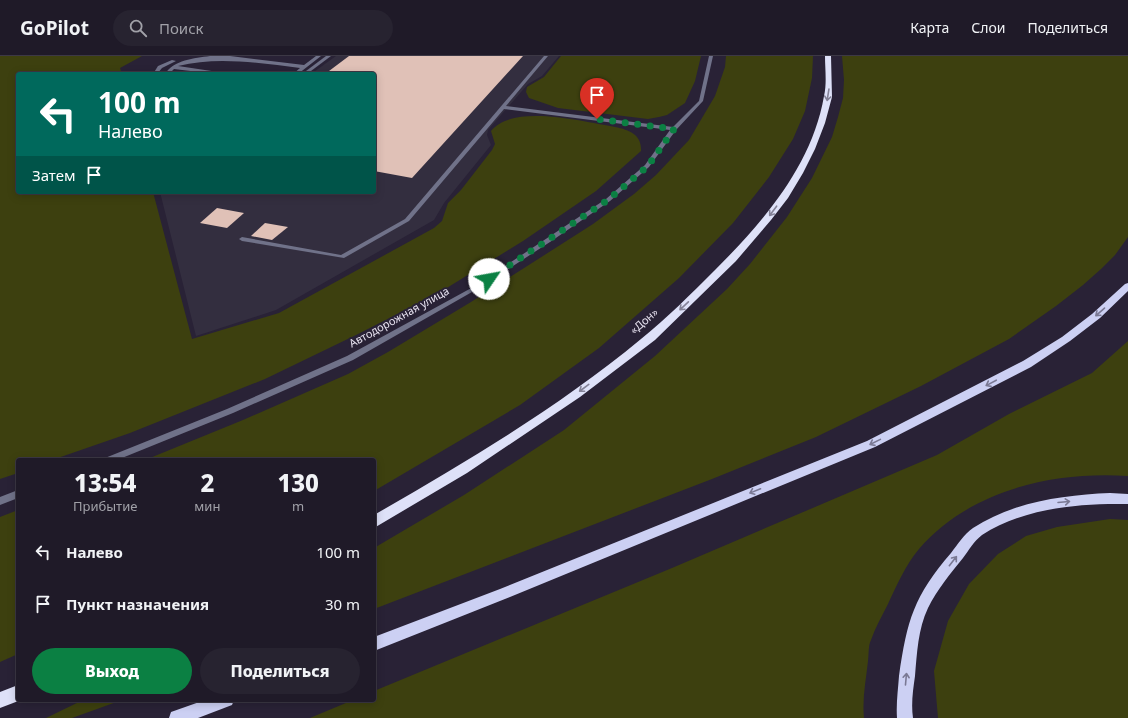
<!DOCTYPE html>
<html lang="ru">
<head>
<meta charset="utf-8">
<style>
  :root { --surface:#1f1a28; --page:#272330; --text:#f1f3f6; --muted:#a1a1a8; --line:#3c3845; --accent:#0b8043 }
  body { margin:0; font-family:"Noto Sans",sans-serif; background:var(--page); color:var(--text); height:100vh; display:flex; flex-direction:column; font-size:15px; white-space:nowrap }
  * { box-sizing:border-box; margin:0 }
  p { font-size:13px; color:var(--muted) }
  .icon { flex:none; width:22px; height:22px; fill:none; stroke:currentColor; stroke-width:2; stroke-linecap:round; stroke-linejoin:round }
  .map { position:relative; flex:1; overflow:hidden }
  .panel { position:absolute; left:16px; top:402px; width:360px; height:244px; display:flex; flex-direction:column; background:var(--surface); border-radius:4px; box-shadow:0 2px 10px #0003,0 0 0 1px var(--line) }
  .panel>* { flex:none }
  .guide { position:absolute; left:16px; top:16px; width:360px; height:122px; border-radius:4px; box-shadow:0 2px 10px #0003,0 0 0 1px var(--line); background:#00695c; color:#fff; overflow:hidden }
  .pin { position:absolute; display:grid; place-items:center; width:34px; height:34px; color:#fff; margin:-41px -17px; border-radius:50% 50% 50% 0; rotate:-45deg; box-shadow:0 0 4px #0007 }
  .pin .icon { rotate:45deg }
  .me { position:absolute; width:44px; margin:-22px; rotate:57deg; stroke-linejoin:round; filter:drop-shadow(0 0 3px #0008) }
  .turn { display:flex; align-items:center; gap:14px; height:84px; padding:0 16px; font-size:18px }
  .turn .icon { width:52px; height:52px; stroke-width:2.5 }
  .turn b { display:block; font-size:28px; line-height:34px }
  .then { display:flex; align-items:center; height:38px; padding:0 16px; background:#0003; gap:8px; font-size:15px }
  .eta { display:flex; justify-content:space-evenly; align-items:center; height:68px; text-align:center }
  .eta b { font-size:24px; font-weight:800; line-height:28px }
  .action { display:flex; gap:8px; margin-top:auto; padding:8px 16px }
  .action a { flex:1; height:46px; border-radius:24px; background:var(--accent); color:#fff; font-size:16px; font-weight:800; line-height:46px; text-align:center }
  .action a+a { background:var(--page); color:var(--text) }
  ul { padding:0; list-style:none }
  li { display:flex; align-items:center; gap:12px; height:52px; padding:0 16px }
  li div { flex:1 }
  li b { display:block; font-size:15px }
  li em { font-style:normal }
  header { display:flex; align-items:center; gap:24px; box-sizing:border-box; height:56px; padding:0 20px; background:var(--surface); border-bottom:1px solid var(--line) }
  header strong { font-size:19px }
  nav { display:flex; gap:22px; margin-inline-start:auto; font-size:14px }
  .search { width:280px; height:36px; background:var(--page); display:flex; align-items:center; gap:10px; box-sizing:border-box; padding:0 14px; border-radius:22px; color:var(--muted); font-size:15px }
  .map>svg:first-child { display:block }
  .commercial { fill:#332e3f }
  .green { fill:#3d400f }
  .building { fill:#e0c1b7 }
  .lines { fill:none; stroke-linecap:round; stroke-linejoin:round }
  .service { fill:#707289; fill-rule:evenodd }
  .trunk { fill:#ccd0f3; fill-rule:evenodd }
  .motorway { fill:#dee1f8; fill-rule:evenodd }
  .oneway { stroke:#848297 }
  .oneway2 { stroke:#7a7994 }
  .route { stroke:#0b8043; stroke-width:7; stroke-dasharray:0 12.6 }
  .labels { text-anchor:middle; stroke-width:4; stroke-linejoin:round; paint-order:stroke }
  .street-label { font-size:11px; fill:#e8e3f1; stroke:#292236 }
</style>
</head>
<body>
<header>
<strong>GoPilot</strong>
<div class="search"><svg class="icon" aria-label="search" viewBox="0 0 24 24"><circle cx="10" cy="10" r="6"/><path d="M15 15l6 6"/></svg>Поиск</div>
<nav><a>Карта</a><a>Слои</a><a>Поделиться</a></nav>
</header>
<div class="map">
<svg width="1128" height="662" viewBox="0 0 1128 662">
  <rect width="100%" height="100%" fill="#292236"/>
  <path class="commercial" d="M 336,0 L 559,0 L 542,20 L 528,28 L 488,74 L 487,79 L 491,89 L 444,147 L 434,164 L 276,254 L 196,280 L 160,136 L 374,136 L 374,18 L 311,18 Z"/>
  <g class="green">
    <path d="M 0,0 L 142,0 L 120,12 L 122,18 L 18,18 L 18,136 L 153,136 L 192,283 L 279,257 L 434,172 L 442,165 L 448,147 L 461,134 L 492,94 L 495,88 L 491,75 C 513,47 584,66 615,71 C 630,74 642,79 641,95 L 596,135 L 523,185 L 437,238 L 356,279 L 265,323 L 130,377 L 52,404 L 18,404 L 18,417 L 0,423 Z"/>
    <path d="M 561,0 L 701,0 L 695,25 L 685,47 L 667,59 L 659,61 L 648,63 L 558,52 L 529,42 L 526,36 L 527,31 L 544,21 Z"/>
    <path d="M 726,0 L 813,0 L 812,22 L 805,55 L 793,83 L 769,121 L 733,167 L 679,222 L 599,292 L 520,349 L 374,435 L 374,404 L 145,404 L 243,364 L 348,318 L 388,296 L 471,246 L 593,168 L 634,138 L 656,119 L 689,84 L 715,40 L 725,11 Z"/>
    <path d="M 842,0 L 1128,0 L 1128,181 L 1115,199 L 1101,213 L 1083,229 L 1056,250 L 1009,283 L 921,330 L 816,381 L 712,423 L 374,553 L 374,492 L 464,439 L 564,374 L 655,300 L 727,233 L 750,208 L 787,161 L 812,122 L 832,81 L 838,61 L 843,42 L 844,24 Z"/>
    <path d="M 1128,285 L 1128,420 C 1053,415 970,434 919,493 C 906,508 896,531 888,548 C 882,560 875,572 871,584 C 868,590 869,598 868,605 C 866,624 862,643 864,662 L 310,662 L 353,644 L 374,644 L 374,635 L 672,512 L 937,399 L 1009,358 L 1092,317 Z"/>
    <path d="M 18,454 L 18,598 L 0,606 L 0,461 Z"/>
    <path d="M 1110,463 L 1128,464 L 1128,662 L 938,662 L 934,615 L 948,565 L 969,528 L 998,498 L 1026,480 L 1057,471 Z"/>
    <path d="M 83,644 L 122,644 L 72,662 L 46,662 Z"/>
  </g>
  <g class="building">
    <path d="M 349,0 L 523,0 L 412,122 L 374,115 L 374,18 L 325,18 Z"/>
    <path d="M 217,152 L 244,157 L 227,172 L 200,167 Z"/>
    <path d="M 265,167 L 288,171 L 272,184 L 251,180 Z"/>
  </g>
  <g class="lines">
    <g class="service">
      <path d="M 210,0 L 230,0 L 304,9 L 316,0 L 321,0 L 298,18 L 293,18 L 300,12 C 260,7 217,0 178,10 L 225,17 L 227,18 L 215,18 L 174,13 L 169,18 L 165,18 C 174,4 194,2 210,0 Z"/>
      <path d="M 326,0 L 331,0 L 307,18 L 302,18 Z"/>
      <path d="M 544,0 L 548,0 L 506,50 L 673,71 L 699,45 L 709,0 L 713,0 L 703,45 L 676,74 L 649,111 L 610,145 L 550,186 L 479,232 L 353,304 L 233,357 L 117,404 L 104,404 L 105,402 L 227,353 L 347,300 L 475,230 L 606,143 L 645,109 L 670,74 L 504,53 L 409,165 L 344,202 L 242,185 L 239,183 L 242,181 L 341,199 L 405,163 Z"/>
      <path d="M 172,4 L 176,5 L 162,12 L 157,18 L 153,18 L 158,10 Z"/>
      <path d="M 18,434 L 18,442 L 0,449 L 0,441 Z"/>
    </g>
    <g class="trunk">
      <path d="M 1128,227 L 1128,235 L 1100,262 L 1070,285 L 1031,311 L 875,391 L 510,541 L 374,595 L 374,581 L 500,533 L 867,385 L 1023,305 L 1062,281 L 1092,258 L 1125,228 Z"/>
      <path d="M 1110,437 L 1128,438 L 1128,448 C 1079,447 1024,452 982,479 C 974,485 969,494 963,502 C 950,518 937,534 928,552 C 918,573 917,597 915,620 C 913,634 911,648 913,662 L 897,662 C 896,648 898,634 899,620 C 907,564 914,540 951,497 C 958,488 964,478 973,472 C 1013,446 1063,439 1110,437 Z"/>
      <path d="M 205,644 L 234,644 L 232,649 L 198,662 L 169,662 L 171,656 Z"/>
    </g>
    <g class="motorway">
      <path d="M 825,0 L 831,0 L 832,41 L 825,67 L 815,93 L 803,117 L 788,142 L 771,164 L 736,205 L 655,284 L 580,341 L 467,417 L 374,472 L 374,459 C 466,406 559,351 641,283 C 667,262 691,238 715,214 C 763,166 812,110 824,40 C 827,27 825,13 825,0 Z"/>
      <path d="M 18,629 L 18,644 L 21,644 L 0,652 L 0,636 Z"/>
    </g>
  </g>
  <defs><path id="oneway-shaft" d="M-6 0H5M1.5-3L5.5 0L1.5 3" fill="none" stroke-width="1.6" stroke-linecap="round" stroke-linejoin="round"/></defs>
  <g class="oneway">
    <use href="#oneway-shaft" transform="translate(828 39) rotate(99)"/>
    <use href="#oneway-shaft" transform="translate(773 155) rotate(127)"/>
    <use href="#oneway-shaft" transform="translate(684 250) rotate(137)"/>
    <use href="#oneway-shaft" transform="translate(584 332) rotate(143)"/>
  </g>
  <g class="oneway2">
    <use href="#oneway-shaft" transform="translate(1100 256) rotate(139)"/>
    <use href="#oneway-shaft" transform="translate(991 327) rotate(152)"/>
    <use href="#oneway-shaft" transform="translate(875 386) rotate(154)"/>
    <use href="#oneway-shaft" transform="translate(755 435) rotate(158)"/>
    <use href="#oneway-shaft" transform="translate(1064 446) rotate(-5)"/>
    <use href="#oneway-shaft" transform="translate(953 505) rotate(-52)"/>
    <use href="#oneway-shaft" transform="translate(906 623) rotate(-85)"/>
  </g>
  <g class="lines">
    <path class="route" d="M 489,223 L 608,144 L 648,110 L 674,73 L 597,63"/>
  </g>
  <g class="labels">
    <g class="street-label">
      <text transform="translate(399 261) rotate(-29)" y="4">Автодорожная улица</text>
      <text transform="translate(644 265) rotate(-41)" y="4">«Дон»</text>
    </g>
  </g>
</svg>
<div class="pin" style="left:597px;top:63px;background:#d93025"><svg class="icon" aria-label="arrive" viewBox="0 0 24 24"><path d="M6 21V4h12l-3 4 3 4H6"/></svg></div>
<svg class="me" style="left:489px;top:223px" viewBox="-20 -20 40 40"><circle r="19" fill="#fff"/><path d="M0-13L10 11 0 6-10 11z" fill="#0b8043"/></svg>
<div class="guide">
<div class="turn"><svg class="icon" aria-label="left" viewBox="0 0 24 24"><path d="M17 20v-9H6M10 6l-5 5 5 5"/></svg><div><b>100 m</b>Налево</div></div>
<div class="then">Затем<svg class="icon" aria-label="arrive" viewBox="0 0 24 24"><path d="M6 21V4h12l-3 4 3 4H6"/></svg></div>
</div>
<section class="panel">
<div class="eta">
<div><b>13:54</b><p>Прибытие</p></div>
<div><b>2</b><p>мин</p></div>
<div><b>130</b><p>m</p></div>
</div>
<ul>
<li><svg class="icon" aria-label="left" viewBox="0 0 24 24"><path d="M17 20v-9H6M10 6l-5 5 5 5"/></svg><div><b>Налево</b></div><em>100 m</em></li>
<li><svg class="icon" aria-label="arrive" viewBox="0 0 24 24"><path d="M6 21V4h12l-3 4 3 4H6"/></svg><div><b>Пункт назначения</b></div><em>30 m</em></li>
</ul>
<div class="action"><a>Выход</a><a>Поделиться</a></div>
</section>
</div>
</body>
</html>
